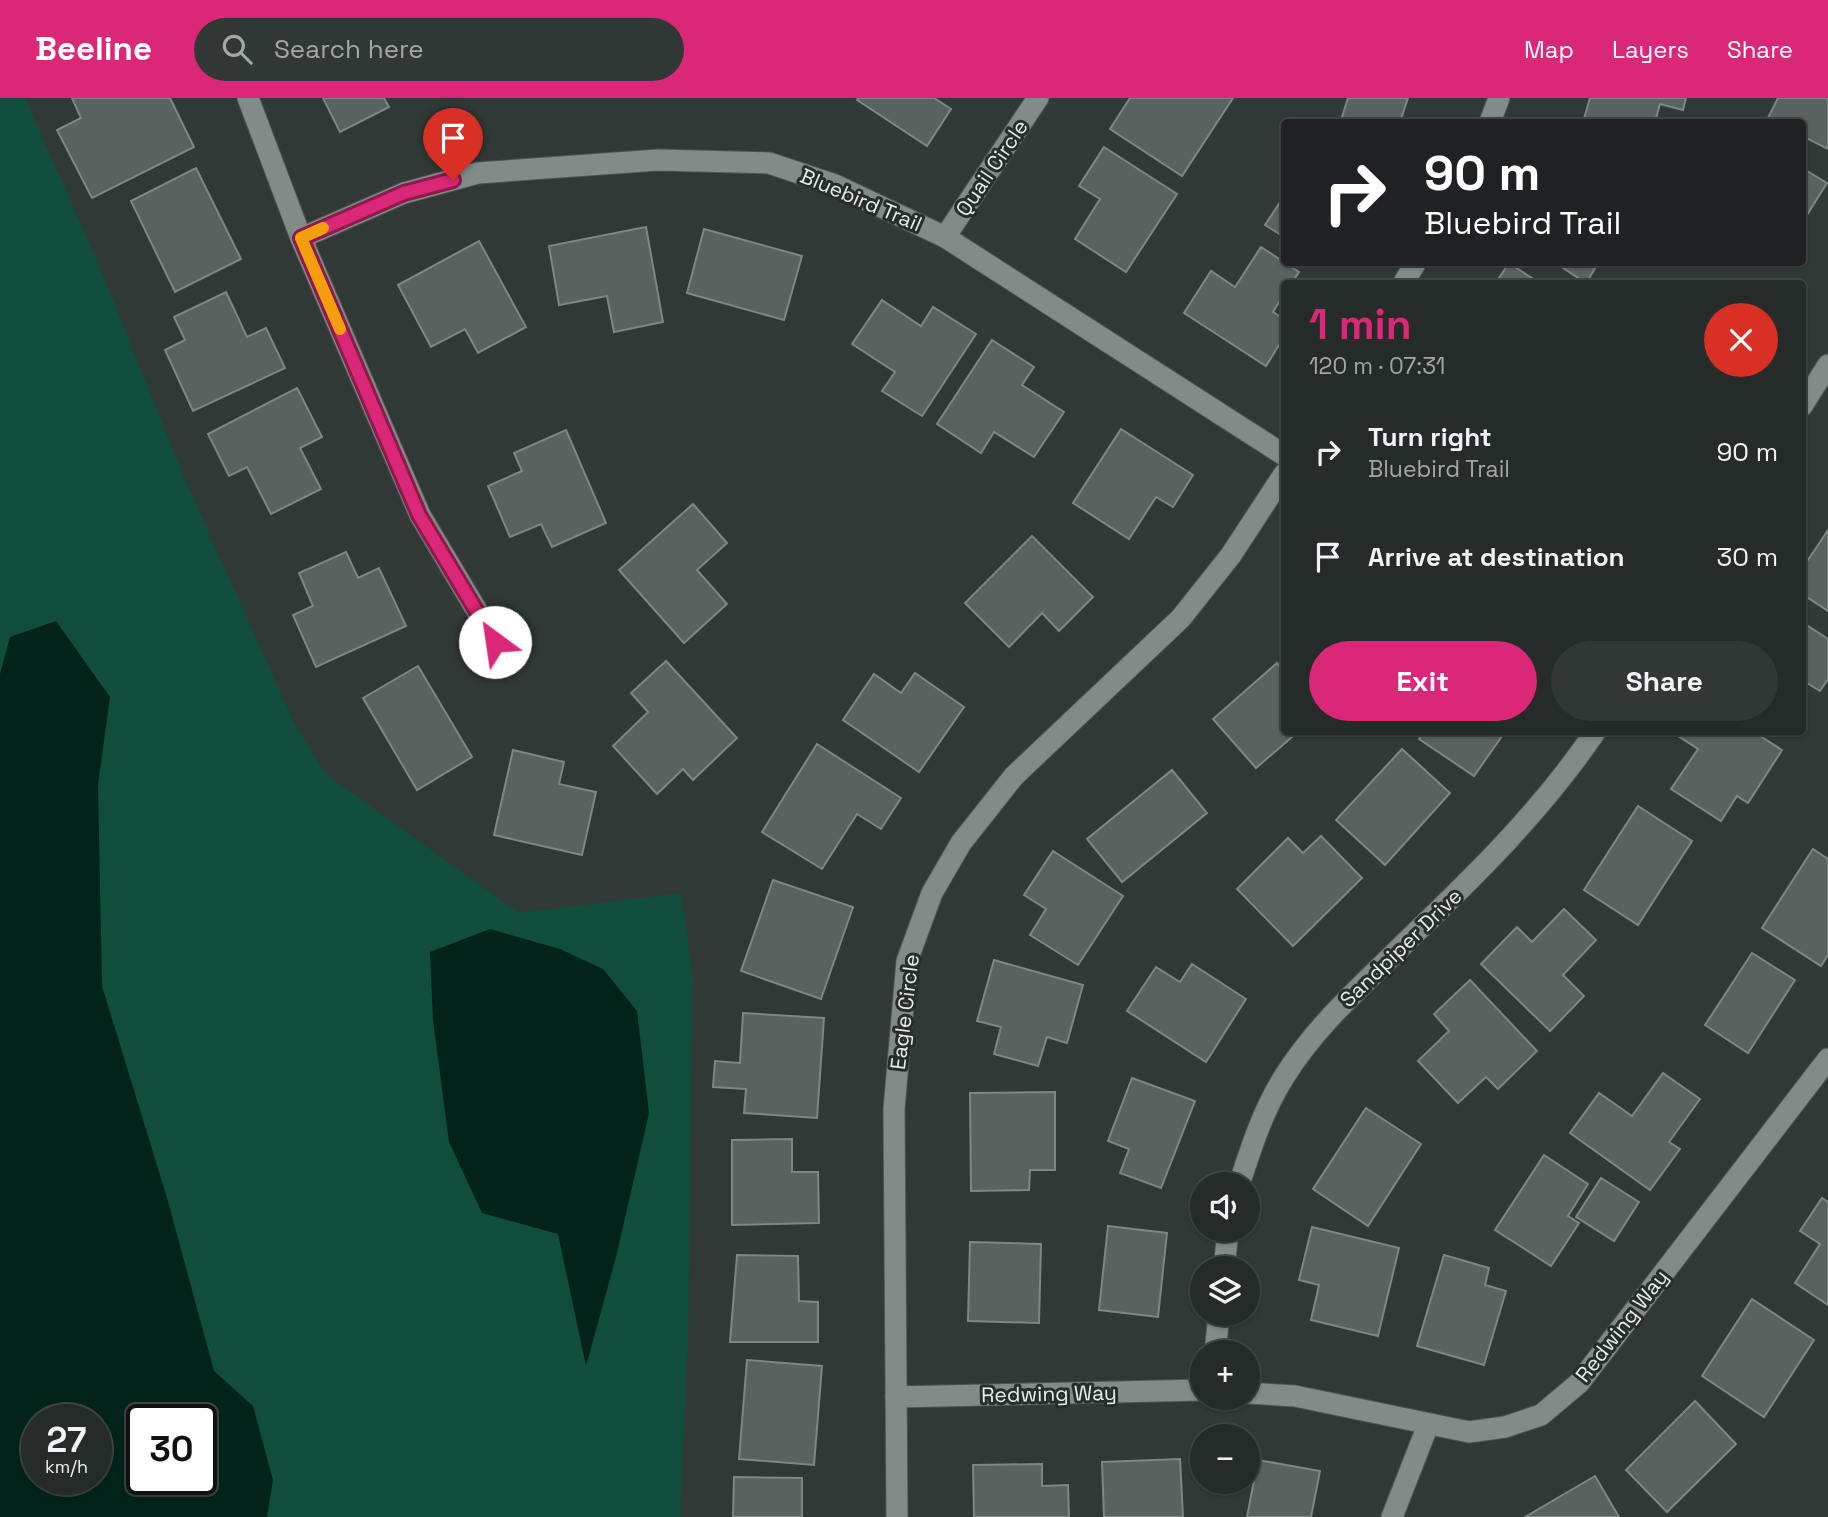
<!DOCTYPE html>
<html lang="en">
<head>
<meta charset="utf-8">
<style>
  :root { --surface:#242b28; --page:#303734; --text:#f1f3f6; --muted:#a3a7a8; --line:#414745; --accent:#db2777 }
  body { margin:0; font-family:"Space Grotesk",sans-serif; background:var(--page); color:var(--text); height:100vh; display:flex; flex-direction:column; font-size:26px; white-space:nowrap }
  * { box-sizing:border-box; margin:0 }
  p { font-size:23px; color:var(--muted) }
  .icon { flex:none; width:38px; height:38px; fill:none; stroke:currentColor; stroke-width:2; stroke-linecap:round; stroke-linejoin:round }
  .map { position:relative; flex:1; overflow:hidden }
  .panel { position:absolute; left:1281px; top:182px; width:525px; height:455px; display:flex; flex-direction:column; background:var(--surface); border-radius:7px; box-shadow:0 2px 5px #0004,0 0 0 2px var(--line) }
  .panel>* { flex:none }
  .banner { position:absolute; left:1281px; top:21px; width:525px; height:147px; border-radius:7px; box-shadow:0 2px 5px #0004,0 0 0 2px var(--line); background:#202124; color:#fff; overflow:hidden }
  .controls { position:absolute; left:1190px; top:1074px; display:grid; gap:14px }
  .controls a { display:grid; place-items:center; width:70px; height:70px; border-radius:50%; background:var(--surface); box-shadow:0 2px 5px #0004,0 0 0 2px var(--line); font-size:35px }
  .speed { position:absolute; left:21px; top:1306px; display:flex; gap:14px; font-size:35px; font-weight:700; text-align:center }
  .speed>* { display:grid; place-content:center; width:91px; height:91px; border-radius:50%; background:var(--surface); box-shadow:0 2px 5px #0004,0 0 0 2px var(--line); line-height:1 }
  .speed small { font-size:18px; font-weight:400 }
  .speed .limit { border:4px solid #111; border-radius:10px; background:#fff; color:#111 }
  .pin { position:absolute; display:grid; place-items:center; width:60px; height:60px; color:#fff; margin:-72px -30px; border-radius:50% 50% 50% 0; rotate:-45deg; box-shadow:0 0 7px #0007 }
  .pin .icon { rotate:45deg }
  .me { position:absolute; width:77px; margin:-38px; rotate:329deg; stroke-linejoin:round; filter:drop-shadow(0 0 5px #0008) }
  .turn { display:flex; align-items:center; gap:24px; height:147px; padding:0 28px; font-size:32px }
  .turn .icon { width:91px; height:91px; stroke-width:2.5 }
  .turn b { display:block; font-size:49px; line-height:60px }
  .round { display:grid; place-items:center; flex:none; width:74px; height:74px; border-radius:37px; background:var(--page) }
  .head { display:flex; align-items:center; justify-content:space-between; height:119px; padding:0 28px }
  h1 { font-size:42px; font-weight:600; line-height:52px; color:var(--accent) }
  .cta { display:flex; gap:14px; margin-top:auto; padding:14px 28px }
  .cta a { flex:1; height:80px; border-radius:42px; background:var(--accent); color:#fff; font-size:28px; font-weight:600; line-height:80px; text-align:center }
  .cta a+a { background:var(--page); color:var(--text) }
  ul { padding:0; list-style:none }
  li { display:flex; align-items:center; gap:21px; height:105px; padding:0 28px }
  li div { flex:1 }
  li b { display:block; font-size:26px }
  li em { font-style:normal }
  header { display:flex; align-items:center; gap:42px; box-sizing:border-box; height:98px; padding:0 35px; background:var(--accent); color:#fff }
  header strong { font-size:33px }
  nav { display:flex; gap:38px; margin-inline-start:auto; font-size:24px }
  .search { width:490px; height:63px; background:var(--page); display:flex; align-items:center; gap:18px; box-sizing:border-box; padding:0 24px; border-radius:38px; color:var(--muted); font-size:26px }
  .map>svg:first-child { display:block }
  .green { fill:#114d3c; fill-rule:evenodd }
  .water { fill:#022319; fill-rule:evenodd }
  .building { fill:#59625e; stroke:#7d8783; stroke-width:2 }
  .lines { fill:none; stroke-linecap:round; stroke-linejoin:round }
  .minor-casing { stroke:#4e5552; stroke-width:23 }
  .minor { stroke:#818b87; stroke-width:21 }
  .route-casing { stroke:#8e194d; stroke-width:18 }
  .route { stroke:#db2777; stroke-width:12 }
  .slow { stroke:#f59e0b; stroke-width:12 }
  .labels { text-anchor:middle; stroke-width:6; stroke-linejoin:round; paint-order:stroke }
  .street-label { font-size:21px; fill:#e7edea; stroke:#262e2b }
</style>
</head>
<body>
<header>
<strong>Beeline</strong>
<div class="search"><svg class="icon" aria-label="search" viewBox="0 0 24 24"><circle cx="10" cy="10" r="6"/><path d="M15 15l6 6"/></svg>Search here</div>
<nav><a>Map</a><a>Layers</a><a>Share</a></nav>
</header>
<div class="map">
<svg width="1828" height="1419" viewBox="0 0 1828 1419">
  <rect width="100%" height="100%" fill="#303935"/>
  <path class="green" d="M 0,0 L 25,0 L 99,167 L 184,379 L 294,625 L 326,676 L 519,815 L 681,795 L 693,878 L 688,1246 L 680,1419 L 0,1419 ZM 37,1321 L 96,1321 L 96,1381 L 37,1381 ZM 142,1321 L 201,1321 L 201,1381 L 142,1381 Z"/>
  <g class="water">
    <path d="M 56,523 L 110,599 L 98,686 L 102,888 L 167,1100 L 214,1273 L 253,1308 L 273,1382 L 267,1419 L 0,1419 L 0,576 L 10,539 ZM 37,1321 L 96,1321 L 96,1381 L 37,1381 ZM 142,1321 L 201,1321 L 201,1381 L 142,1381 Z"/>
    <path d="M 490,831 L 560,851 L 603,871 L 637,913 L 649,1015 L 616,1159 L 586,1268 L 558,1136 L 482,1115 L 449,1044 L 433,922 L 430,854 Z"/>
  </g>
  <g class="building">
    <path d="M 72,0 L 170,0 L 194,49 L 92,100 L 57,32 L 81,20 Z"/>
    <path d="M 323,0 L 384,0 L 389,9 L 340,34 Z"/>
    <path d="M 858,0 L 934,0 L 951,11 L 927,48 L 857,2 Z"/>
    <path d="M 1130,0 L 1233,0 L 1182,78 L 1110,31 Z"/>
    <path d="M 1348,0 L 1408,0 L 1400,24 L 1348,24 L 1341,22 Z"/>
    <path d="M 1590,0 L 1686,0 L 1683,12 L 1660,6 L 1655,24 L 1583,24 Z"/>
    <path d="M 1778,0 L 1828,0 L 1828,51 L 1802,38 L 1802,24 L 1777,24 L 1768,20 Z"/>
    <path d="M 1104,49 L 1177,96 L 1126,174 L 1075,141 L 1100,101 L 1079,88 Z"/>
    <path d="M 196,70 L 241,161 L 175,194 L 131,103 Z"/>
    <path d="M 1802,70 L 1827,85 L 1802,125 Z"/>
    <path d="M 1284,98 L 1284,139 L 1265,127 Z"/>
    <path d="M 646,129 L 663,224 L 614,234 L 607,198 L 559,207 L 549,148 Z"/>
    <path d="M 704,131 L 802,158 L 784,222 L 687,195 Z"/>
    <path d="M 479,143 L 526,229 L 478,255 L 465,231 L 431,249 L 398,187 Z"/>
    <path d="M 1261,149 L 1299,174 L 1291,186 L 1284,186 L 1284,196 L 1273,214 L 1284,221 L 1284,239 L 1266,268 L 1184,215 L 1211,173 L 1235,189 Z"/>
    <path d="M 1554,164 L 1599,164 L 1586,185 Z"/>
    <path d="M 1509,165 L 1541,186 L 1495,186 Z"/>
    <path d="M 226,194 L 247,239 L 266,230 L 285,270 L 193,313 L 165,252 L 185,242 L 174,219 Z"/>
    <path d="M 882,202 L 921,228 L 933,209 L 976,236 L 922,318 L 882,293 L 895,274 L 852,246 Z"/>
    <path d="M 992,242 L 1034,269 L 1022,287 L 1064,314 L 1034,359 L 994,334 L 981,355 L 937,326 Z"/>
    <path d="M 297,290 L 322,339 L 300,350 L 321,391 L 271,416 L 247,369 L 229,378 L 208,336 Z"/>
    <path d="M 1121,331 L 1193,377 L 1173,409 L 1156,399 L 1129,441 L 1073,405 Z"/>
    <path d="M 566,332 L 606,425 L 552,449 L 541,426 L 510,439 L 488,388 L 522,373 L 514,355 Z"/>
    <path d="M 693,406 L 727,445 L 697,472 L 727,506 L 684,545 L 619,472 Z"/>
    <path d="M 1828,432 L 1828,513 L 1802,496 L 1802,471 Z"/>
    <path d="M 1032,438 L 1093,499 L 1059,533 L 1042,515 L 1009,549 L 965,505 Z"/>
    <path d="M 346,454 L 358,480 L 379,470 L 406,528 L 316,569 L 293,517 L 313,508 L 299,475 Z"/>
    <path d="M 1802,524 L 1828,541 L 1828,581 L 1820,593 L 1802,582 Z"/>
    <path d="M 666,563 L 737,640 L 693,682 L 683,671 L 657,696 L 613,648 L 648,614 L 631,595 Z"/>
    <path d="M 1277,565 L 1284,574 L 1284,634 L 1298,634 L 1256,670 L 1213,621 Z"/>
    <path d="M 418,568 L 472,659 L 417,692 L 363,600 Z"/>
    <path d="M 915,575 L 964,609 L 919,674 L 843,622 L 874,576 L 901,595 Z"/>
    <path d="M 1424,634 L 1505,634 L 1474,678 L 1419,641 Z"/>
    <path d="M 1681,634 L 1754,634 L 1782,652 L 1748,705 L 1737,698 L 1721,723 L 1671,691 L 1698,651 L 1678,638 Z"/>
    <path d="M 817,646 L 901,700 L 881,731 L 857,716 L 822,771 L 762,734 Z"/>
    <path d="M 1402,651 L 1450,695 L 1385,767 L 1336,722 Z"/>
    <path d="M 513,652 L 564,664 L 559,686 L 596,694 L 582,757 L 494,737 Z"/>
    <path d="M 1172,672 L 1207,715 L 1122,784 L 1087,741 Z"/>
    <path d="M 1638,708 L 1692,743 L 1638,827 L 1584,792 Z"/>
    <path d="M 1321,738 L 1362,780 L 1293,848 L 1237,791 L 1288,740 L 1303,755 Z"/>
    <path d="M 1813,751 L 1828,761 L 1828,857 L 1821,868 L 1762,830 Z"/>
    <path d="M 1053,753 L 1123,798 L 1078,867 L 1030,837 L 1046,811 L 1024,797 Z"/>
    <path d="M 773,782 L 853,809 L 821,901 L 741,873 Z"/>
    <path d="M 1564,811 L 1596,842 L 1563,877 L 1584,898 L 1550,933 L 1481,866 L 1517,829 L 1532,844 Z"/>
    <path d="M 1752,855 L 1795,882 L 1748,955 L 1705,927 Z"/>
    <path d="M 994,862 L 1083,887 L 1067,945 L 1047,939 L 1038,968 L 994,956 L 1001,929 L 977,923 Z"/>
    <path d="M 1192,866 L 1246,901 L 1206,964 L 1127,913 L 1156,869 L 1180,884 Z"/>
    <path d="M 1470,882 L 1537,953 L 1498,991 L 1486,979 L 1458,1005 L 1418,963 L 1449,933 L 1434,916 Z"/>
    <path d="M 743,915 L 824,920 L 817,1020 L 744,1015 L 746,991 L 713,989 L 715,963 L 740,965 Z"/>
    <path d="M 1663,975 L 1700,1001 L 1669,1044 L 1680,1051 L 1650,1092 L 1570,1035 L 1599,995 L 1632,1018 Z"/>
    <path d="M 1132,980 L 1195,1003 L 1161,1090 L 1120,1075 L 1129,1051 L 1108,1043 Z"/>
    <path d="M 1055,994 L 1055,1072 L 1030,1072 L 1029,1092 L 971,1093 L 970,995 Z"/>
    <path d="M 1366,1010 L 1421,1046 L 1368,1128 L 1313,1091 Z"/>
    <path d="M 792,1041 L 792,1074 L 818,1074 L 819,1125 L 732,1127 L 732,1042 Z"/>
    <path d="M 1544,1057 L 1588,1086 L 1568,1118 L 1579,1125 L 1551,1168 L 1495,1132 Z"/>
    <path d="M 1601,1080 L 1639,1104 L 1614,1143 L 1576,1119 Z"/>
    <path d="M 1822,1100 L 1828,1104 L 1828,1207 L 1795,1185 L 1820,1146 L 1800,1133 Z"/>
    <path d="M 1108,1128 L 1167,1135 L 1158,1219 L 1099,1212 Z"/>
    <path d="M 1312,1129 L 1399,1150 L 1378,1238 L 1311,1222 L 1319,1187 L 1299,1182 Z"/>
    <path d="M 970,1144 L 1041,1146 L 1039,1225 L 968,1223 Z"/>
    <path d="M 737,1157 L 798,1158 L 799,1203 L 818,1204 L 818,1244 L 730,1244 Z"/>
    <path d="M 1444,1157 L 1489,1170 L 1485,1187 L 1506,1193 L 1484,1267 L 1417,1248 Z"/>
    <path d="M 1752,1201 L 1814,1242 L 1764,1319 L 1702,1278 Z"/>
    <path d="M 747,1262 L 822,1268 L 814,1367 L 739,1361 Z"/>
    <path d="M 1695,1303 L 1736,1346 L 1667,1414 L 1626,1372 Z"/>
    <path d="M 1180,1361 L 1183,1419 L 1104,1419 L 1102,1364 Z"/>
    <path d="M 1258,1362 L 1320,1373 L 1311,1419 L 1247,1419 Z"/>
    <path d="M 1042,1366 L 1042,1388 L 1068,1387 L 1069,1419 L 974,1419 L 973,1367 Z"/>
    <path d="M 1595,1378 L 1619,1419 L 1525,1419 Z"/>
    <path d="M 734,1379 L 802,1380 L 802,1419 L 733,1419 Z"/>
  </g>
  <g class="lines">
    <g class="minor-casing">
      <g id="minor">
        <path d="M 248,0 L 301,140 L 420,417 L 508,565"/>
        <path d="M 1490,24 L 1499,0"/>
        <path d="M 945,139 L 1038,0"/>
        <path d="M 301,140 L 404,95 L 478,75 L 658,62 L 769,65 L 835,87 L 945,139 L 1284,357"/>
        <path d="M 1403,186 L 1416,164"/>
        <path d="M 1802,308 L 1828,267"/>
        <path d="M 1239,1087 C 1251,1050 1263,1012 1284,979 C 1317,926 1364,886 1408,842 C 1477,776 1542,712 1595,634"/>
        <path d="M 1224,1171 L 1228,1132"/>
        <path d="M 1215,1255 L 1219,1216"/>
        <path d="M 1248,1295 L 1295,1298 L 1469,1334 L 1505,1329 L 1541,1317 L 1579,1285 L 1828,961"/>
        <path d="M 896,1299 L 1202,1292"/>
        <path d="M 897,1419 L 894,1011 L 907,863 L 932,795 L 961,745 L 1014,678 L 1181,520 L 1231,457 L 1284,376"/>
        <path d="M 1392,1419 L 1428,1327"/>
      </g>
    </g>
    <use href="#minor" class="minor"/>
  </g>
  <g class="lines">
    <g class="route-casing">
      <path id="route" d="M 453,82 L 404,95 L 301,140 L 419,417 L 495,544"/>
    </g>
    <use href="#route" class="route"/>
    <path class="slow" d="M 323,130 L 301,140 L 340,231"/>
  </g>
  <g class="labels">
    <g class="street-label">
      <text transform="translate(992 70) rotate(-56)" y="7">Quail Circle</text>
      <text transform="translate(861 102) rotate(23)" y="7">Bluebird Trail</text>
      <text transform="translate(1401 850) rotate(-44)" y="7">Sandpiper Drive</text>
      <text transform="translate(905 914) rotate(-83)" y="7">Eagle Circle</text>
      <text transform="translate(1622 1228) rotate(-52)" y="7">Redwing Way</text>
      <text transform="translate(1049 1296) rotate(-1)" y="7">Redwing Way</text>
    </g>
  </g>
</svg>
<div class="controls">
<a><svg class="icon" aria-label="sound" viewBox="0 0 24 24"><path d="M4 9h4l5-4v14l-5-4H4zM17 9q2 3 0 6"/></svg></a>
<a><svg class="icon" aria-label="layers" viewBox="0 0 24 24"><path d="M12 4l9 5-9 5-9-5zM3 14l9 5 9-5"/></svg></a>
<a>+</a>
<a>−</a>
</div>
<div class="speed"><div>27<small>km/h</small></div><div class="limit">30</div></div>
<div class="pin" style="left:453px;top:82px;background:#d93025"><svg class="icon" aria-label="arrive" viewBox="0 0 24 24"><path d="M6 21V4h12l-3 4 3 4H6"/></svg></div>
<svg class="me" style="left:495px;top:544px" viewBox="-20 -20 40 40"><circle r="19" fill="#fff"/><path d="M0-13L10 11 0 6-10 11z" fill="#db2777"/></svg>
<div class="banner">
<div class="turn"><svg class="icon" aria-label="right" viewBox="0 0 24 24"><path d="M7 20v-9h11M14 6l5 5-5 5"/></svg><div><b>90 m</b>Bluebird Trail</div></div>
</div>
<section class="panel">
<div class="head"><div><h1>1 min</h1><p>120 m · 07:31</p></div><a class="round" style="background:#d93025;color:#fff"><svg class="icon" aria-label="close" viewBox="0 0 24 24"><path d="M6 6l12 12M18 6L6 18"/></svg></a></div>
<ul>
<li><svg class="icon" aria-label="right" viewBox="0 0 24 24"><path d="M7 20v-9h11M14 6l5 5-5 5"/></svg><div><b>Turn right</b><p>Bluebird Trail</p></div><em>90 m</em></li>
<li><svg class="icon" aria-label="arrive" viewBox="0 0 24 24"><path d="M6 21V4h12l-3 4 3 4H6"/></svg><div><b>Arrive at destination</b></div><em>30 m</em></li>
</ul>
<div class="cta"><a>Exit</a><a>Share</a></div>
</section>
</div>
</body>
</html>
